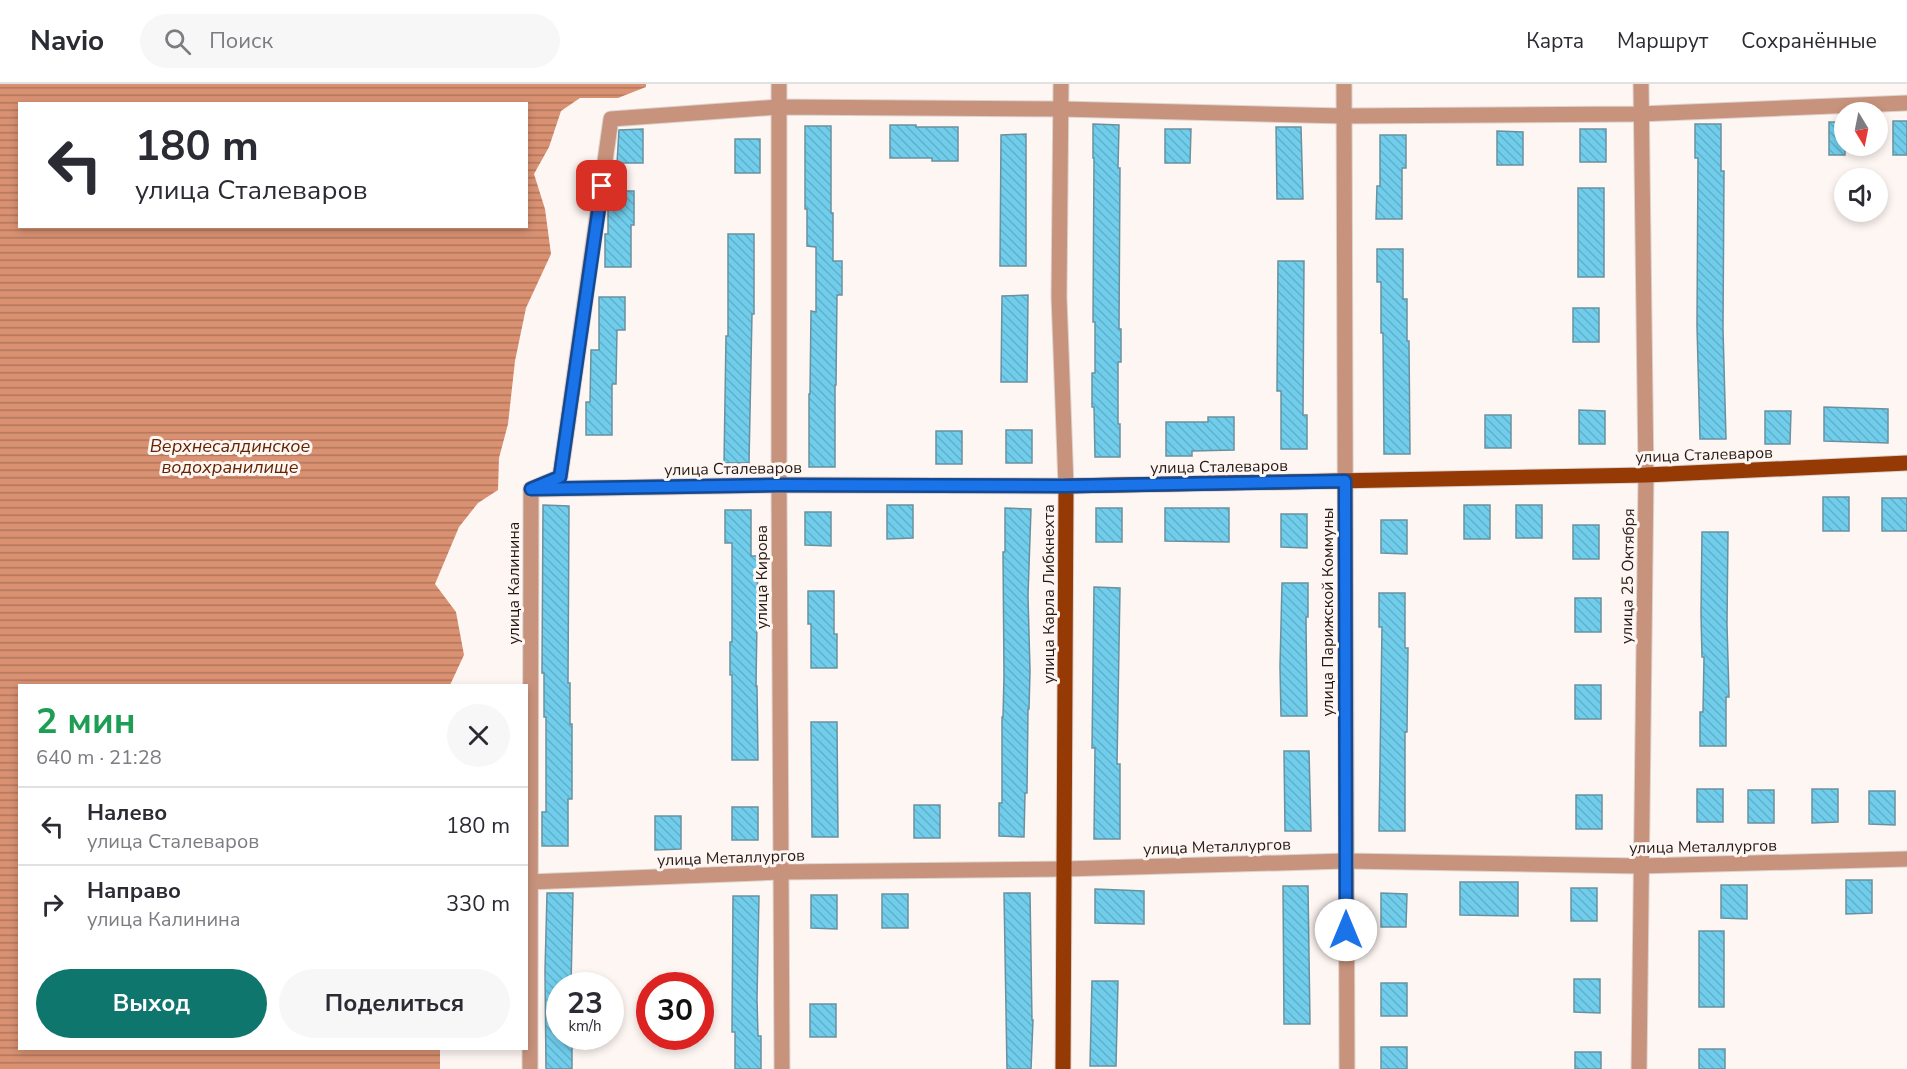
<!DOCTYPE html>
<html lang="ru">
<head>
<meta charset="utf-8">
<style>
  :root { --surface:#fff; --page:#f7f7f7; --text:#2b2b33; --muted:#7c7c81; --line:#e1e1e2; --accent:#0f766e }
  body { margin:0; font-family:"Nunito Sans",sans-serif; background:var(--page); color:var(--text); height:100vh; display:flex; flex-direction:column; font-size:22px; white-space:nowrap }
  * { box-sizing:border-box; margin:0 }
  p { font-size:20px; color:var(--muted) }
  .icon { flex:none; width:33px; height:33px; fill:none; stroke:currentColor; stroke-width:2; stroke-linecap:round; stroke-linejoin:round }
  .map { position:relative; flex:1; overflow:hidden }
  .details { position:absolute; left:18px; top:600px; width:510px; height:366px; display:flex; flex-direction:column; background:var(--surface); border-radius:0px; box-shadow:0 3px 9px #0003 }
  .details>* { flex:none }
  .guide { position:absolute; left:18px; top:18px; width:510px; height:126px; border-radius:0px; box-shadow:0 3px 9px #0003; background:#fff; color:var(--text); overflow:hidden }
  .needle { width:39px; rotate:170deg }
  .tools { position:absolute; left:1834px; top:18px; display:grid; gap:12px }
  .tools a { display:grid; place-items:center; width:54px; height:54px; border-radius:50%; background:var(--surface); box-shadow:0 3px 9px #0003; font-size:30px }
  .speed { position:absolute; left:546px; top:888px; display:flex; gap:12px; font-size:30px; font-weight:700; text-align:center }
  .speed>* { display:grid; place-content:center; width:78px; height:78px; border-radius:50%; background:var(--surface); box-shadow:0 3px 9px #0003; line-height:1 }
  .speed small { font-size:15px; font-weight:400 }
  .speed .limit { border:9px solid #d22; background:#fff; color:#111 }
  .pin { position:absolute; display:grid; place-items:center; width:51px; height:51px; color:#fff; margin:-26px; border-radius:12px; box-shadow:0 3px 9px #0006 }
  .me { position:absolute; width:66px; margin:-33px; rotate:0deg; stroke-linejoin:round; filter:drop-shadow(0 0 4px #0008) }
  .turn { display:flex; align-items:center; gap:21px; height:126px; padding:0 18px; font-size:27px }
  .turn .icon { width:78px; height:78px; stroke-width:2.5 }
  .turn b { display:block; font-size:42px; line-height:51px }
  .round { display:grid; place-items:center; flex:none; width:63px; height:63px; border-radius:32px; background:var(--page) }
  .headline { display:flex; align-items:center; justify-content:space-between; height:102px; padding:0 18px }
  h1 { font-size:36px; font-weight:700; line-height:45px; color:#1e9e55 }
  .action { display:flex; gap:12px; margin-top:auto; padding:12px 18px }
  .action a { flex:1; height:69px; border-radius:36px; background:var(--accent); color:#fff; font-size:24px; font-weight:700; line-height:69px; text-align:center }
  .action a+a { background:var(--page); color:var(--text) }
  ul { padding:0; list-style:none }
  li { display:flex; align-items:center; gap:18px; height:78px; padding:0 18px; border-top:2px solid var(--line) }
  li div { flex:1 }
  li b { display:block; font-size:22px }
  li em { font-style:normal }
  header { display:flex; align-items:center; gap:36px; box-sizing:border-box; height:84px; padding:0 30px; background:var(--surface); border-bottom:2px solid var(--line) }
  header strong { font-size:28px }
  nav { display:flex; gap:33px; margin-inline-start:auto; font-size:21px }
  .search { width:420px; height:54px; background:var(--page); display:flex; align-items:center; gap:15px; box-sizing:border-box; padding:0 21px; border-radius:33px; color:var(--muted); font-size:22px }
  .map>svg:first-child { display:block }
  .water { fill:url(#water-rules); fill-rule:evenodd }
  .building { fill:url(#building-back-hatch); stroke:#6a919f; stroke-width:1.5 }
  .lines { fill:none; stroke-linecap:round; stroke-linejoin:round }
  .street-casing { stroke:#dcd3cf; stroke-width:17 }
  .primary-casing { stroke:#dcd3cf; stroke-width:17 }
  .street { stroke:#c8937d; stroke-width:15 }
  .primary { stroke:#953a05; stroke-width:15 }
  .route-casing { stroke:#114b97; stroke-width:15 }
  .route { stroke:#1a73e8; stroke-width:10 }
  .labels { text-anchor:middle; stroke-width:6; stroke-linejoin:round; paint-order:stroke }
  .street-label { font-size:16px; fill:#271a14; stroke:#fef6f3 }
  .water-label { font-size:18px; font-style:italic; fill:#642300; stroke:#fef6f3 }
</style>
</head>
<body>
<header>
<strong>Navio</strong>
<div class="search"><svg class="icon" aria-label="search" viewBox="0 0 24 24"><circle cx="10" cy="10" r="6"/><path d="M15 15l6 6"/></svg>Поиск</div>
<nav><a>Карта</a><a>Маршрут</a><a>Сохранённые</a></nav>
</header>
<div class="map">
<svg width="1907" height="985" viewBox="0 0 1907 985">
  <defs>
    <pattern id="water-rules" width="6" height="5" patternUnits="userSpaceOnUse" patternTransform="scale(1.5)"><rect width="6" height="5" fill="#d99172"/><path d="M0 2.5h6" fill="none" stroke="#b0765c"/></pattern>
    <pattern id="building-back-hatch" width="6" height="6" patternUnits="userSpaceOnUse" patternTransform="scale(1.5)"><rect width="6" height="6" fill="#70ceec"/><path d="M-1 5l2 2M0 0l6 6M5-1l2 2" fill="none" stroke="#61b0ca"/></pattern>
  </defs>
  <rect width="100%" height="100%" fill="#fef6f3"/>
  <path class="water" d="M 0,0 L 646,0 L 646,3 L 618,14 L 580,14 L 561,27 L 549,63 L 534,90 L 545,125 L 551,170 L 526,224 L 515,277 L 508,340 L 499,374 L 498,406 L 478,419 L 459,443 L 435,500 L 456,528 L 464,571 L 450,601 L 20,602 L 20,964 L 440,965 L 440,985 L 0,985 ZM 20,20 L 526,20 L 526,142 L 20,142 Z"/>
  <g class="building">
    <rect x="1893" y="37" width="14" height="34"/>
    <rect x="1829" y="38" width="16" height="33"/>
    <path d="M 1093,40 L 1119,41 L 1118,84 L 1120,84 L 1119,245 L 1121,245 L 1121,278 L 1118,278 L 1118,340 L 1120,340 L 1120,373 L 1095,373 L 1094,323 L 1092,323 L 1092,289 L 1095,289 L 1095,238 L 1093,238 L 1094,74 L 1093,74 Z"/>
    <path d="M 1695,40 L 1721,40 L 1721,87 L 1724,87 L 1723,245 L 1726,355 L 1700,355 L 1697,242 L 1698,74 L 1695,74 Z"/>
    <path d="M 890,41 L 916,41 L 916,43 L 958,43 L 958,77 L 932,77 L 932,74 L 890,74 Z"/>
    <path d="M 805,42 L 831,42 L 831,129 L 833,129 L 833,177 L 842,177 L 842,211 L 837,211 L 836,301 L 835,301 L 835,383 L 809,383 L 809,310 L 810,310 L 811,227 L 816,228 L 816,163 L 807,162 L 807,125 L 805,125 Z"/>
    <path d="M 1276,43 L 1301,43 L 1303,115 L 1277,115 Z"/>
    <path d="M 643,45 L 643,79 L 617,79 L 619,46 Z"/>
    <path d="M 1165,45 L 1191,45 L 1190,79 L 1165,79 Z"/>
    <rect x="1580" y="45" width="26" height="33"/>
    <path d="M 1497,47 L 1523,48 L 1523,81 L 1497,81 Z"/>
    <path d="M 1026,50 L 1026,182 L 1000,182 L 1001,51 Z"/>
    <path d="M 1380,51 L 1406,51 L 1406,84 L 1402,84 L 1402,135 L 1376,135 L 1377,102 L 1380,102 Z"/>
    <rect x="735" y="55" width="25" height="34"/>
    <rect x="1578" y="104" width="26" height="89"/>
    <path d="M 611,107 L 634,107 L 634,141 L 631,141 L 631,183 L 605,183 L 605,150 L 608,150 L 608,122 Z"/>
    <path d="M 728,150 L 754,150 L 754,230 L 752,230 L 749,379 L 724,379 L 726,252 L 728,252 Z"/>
    <path d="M 1377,165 L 1403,165 L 1403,215 L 1407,215 L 1407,257 L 1409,257 L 1410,370 L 1384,370 L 1383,249 L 1381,249 L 1381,198 L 1377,198 Z"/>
    <path d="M 1278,177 L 1304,177 L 1303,331 L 1307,331 L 1307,365 L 1281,365 L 1281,307 L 1277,307 Z"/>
    <path d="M 1028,211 L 1027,298 L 1001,298 L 1002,212 Z"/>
    <path d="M 599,213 L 625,213 L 625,246 L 617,246 L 616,300 L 612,300 L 612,351 L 586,351 L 586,318 L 590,318 L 591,266 L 599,266 Z"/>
    <rect x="1573" y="224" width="26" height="34"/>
    <path d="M 1824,323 L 1888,325 L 1888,359 L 1824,357 Z"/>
    <path d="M 1579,326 L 1605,327 L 1605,360 L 1579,360 Z"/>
    <path d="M 1765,327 L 1791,327 L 1790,360 L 1765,360 Z"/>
    <rect x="1485" y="331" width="26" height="33"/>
    <path d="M 1208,333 L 1234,333 L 1234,366 L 1192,367 L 1192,372 L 1166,372 L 1166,338 L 1208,338 Z"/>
    <rect x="1006" y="346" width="26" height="33"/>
    <rect x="936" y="347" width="26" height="33"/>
    <rect x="1823" y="413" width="26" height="34"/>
    <rect x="1882" y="414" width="25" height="33"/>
    <path d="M 543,421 L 569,422 L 568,599 L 570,599 L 570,640 L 572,640 L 572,715 L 568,715 L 568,762 L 542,762 L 542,728 L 546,728 L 546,633 L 544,633 L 544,589 L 542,589 Z"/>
    <path d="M 887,421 L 913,421 L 913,454 L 887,455 Z"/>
    <rect x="1464" y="421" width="26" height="34"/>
    <rect x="1516" y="421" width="26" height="33"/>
    <path d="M 1005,424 L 1031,425 L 1028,512 L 1030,587 L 1029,625 L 1028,625 L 1027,709 L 1025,709 L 1024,753 L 999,752 L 999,719 L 1002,719 L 1002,633 L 1003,633 L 1004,591 L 1003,468 L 1005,468 Z"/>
    <rect x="1096" y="424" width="26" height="34"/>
    <path d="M 1165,424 L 1229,424 L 1229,458 L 1165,457 Z"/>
    <path d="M 725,426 L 751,426 L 751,472 L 758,472 L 756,602 L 757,602 L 758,676 L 732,676 L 732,591 L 730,591 L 730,558 L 732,558 L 732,459 L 725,459 Z"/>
    <path d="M 805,428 L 831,428 L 831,462 L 805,461 Z"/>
    <path d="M 1281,430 L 1307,430 L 1307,464 L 1281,463 Z"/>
    <path d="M 1381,436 L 1407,436 L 1407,470 L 1381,469 Z"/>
    <rect x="1573" y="441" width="26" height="34"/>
    <path d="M 1702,448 L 1728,448 L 1727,540 L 1729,613 L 1726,613 L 1726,662 L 1700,662 L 1700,628 L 1703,628 L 1704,573 L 1702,573 L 1701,530 Z"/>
    <path d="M 1282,499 L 1308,499 L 1308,533 L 1306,533 L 1307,632 L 1281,632 L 1280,583 Z"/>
    <path d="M 1094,503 L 1120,504 L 1117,680 L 1120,680 L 1120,755 L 1094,755 L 1095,664 L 1092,664 Z"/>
    <path d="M 808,507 L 834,507 L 834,550 L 837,550 L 837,584 L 811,584 L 811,540 L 808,540 Z"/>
    <path d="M 1379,509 L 1405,509 L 1405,564 L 1408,564 L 1407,648 L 1405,648 L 1405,747 L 1379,747 L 1382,543 L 1379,543 Z"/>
    <rect x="1575" y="514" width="26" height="34"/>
    <rect x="1575" y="601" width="26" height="34"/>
    <path d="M 811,638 L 837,638 L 838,753 L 812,753 Z"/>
    <path d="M 1284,667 L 1309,667 L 1311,747 L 1285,747 Z"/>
    <rect x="1697" y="705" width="26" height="33"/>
    <path d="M 1812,705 L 1838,705 L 1838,738 L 1812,739 Z"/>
    <rect x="1748" y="706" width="26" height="33"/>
    <path d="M 1869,707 L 1895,707 L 1895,741 L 1869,740 Z"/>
    <rect x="1576" y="711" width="26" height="34"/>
    <rect x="914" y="721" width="26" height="33"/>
    <rect x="732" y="723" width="26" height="33"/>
    <path d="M 655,732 L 681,732 L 681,765 L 655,766 Z"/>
    <path d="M 1846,796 L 1872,796 L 1872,829 L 1846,830 Z"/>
    <path d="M 1460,798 L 1518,798 L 1518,832 L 1460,831 Z"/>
    <path d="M 1721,801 L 1747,801 L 1747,835 L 1721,834 Z"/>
    <path d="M 1283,802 L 1308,802 L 1310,940 L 1284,940 Z"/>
    <rect x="1571" y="804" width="26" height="33"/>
    <path d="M 1095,805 L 1144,807 L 1144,840 L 1095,839 Z"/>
    <path d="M 547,809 L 573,809 L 571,902 L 560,902 L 560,952 L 572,952 L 572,985 L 546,985 L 545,887 Z"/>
    <path d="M 1004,809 L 1030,809 L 1032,936 L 1033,936 L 1031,985 L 1007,985 Z"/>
    <path d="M 1381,809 L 1407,810 L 1406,843 L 1381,843 Z"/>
    <rect x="882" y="810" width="26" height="34"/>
    <path d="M 811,811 L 837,811 L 837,845 L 811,844 Z"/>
    <path d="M 733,812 L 759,812 L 757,915 L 758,952 L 761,952 L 761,985 L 735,985 L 735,948 L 732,948 Z"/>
    <rect x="1699" y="847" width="25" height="76"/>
    <path d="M 1574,895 L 1600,895 L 1600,929 L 1574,928 Z"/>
    <path d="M 1092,897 L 1118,897 L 1116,982 L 1090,982 Z"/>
    <rect x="1381" y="899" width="26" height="33"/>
    <rect x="810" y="920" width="26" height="33"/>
    <rect x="1381" y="963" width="26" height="22"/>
    <rect x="1699" y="965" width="26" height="20"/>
    <rect x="1575" y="968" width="26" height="17"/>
  </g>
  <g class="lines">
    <g class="street-casing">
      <g id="street">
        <path d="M 779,0 L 779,401 L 782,985"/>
        <path d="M 1344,0 L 1347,985"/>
        <path d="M 539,405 L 779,401 L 1066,402 L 1059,213 L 1061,0"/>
        <path d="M 529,798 L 781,788 L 1064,785 L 1345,777 L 1640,782 L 1907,775"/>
        <path d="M 530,985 L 531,405 L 560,393 L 611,35 L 778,23 L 1061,25 L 1344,32 L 1640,30 L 1907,19"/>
        <path d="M 1639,985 L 1646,391 L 1641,0"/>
      </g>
    </g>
    <g class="primary-casing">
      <path id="primary" d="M 1063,985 L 1066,402 L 1646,391 L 1907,379"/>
    </g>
    <use href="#street" class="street"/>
    <use href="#primary" class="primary"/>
  </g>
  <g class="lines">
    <g class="route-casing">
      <path id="route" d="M 602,102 L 560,393 L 531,405 L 778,401 L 1066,402 L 1345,397 L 1346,846"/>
    </g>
    <use href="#route" class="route"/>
  </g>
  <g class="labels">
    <g class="street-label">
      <text transform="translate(1704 370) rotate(-2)" y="6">улица Сталеваров</text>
      <text transform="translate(1219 382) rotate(-1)" y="6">улица Сталеваров</text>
      <text transform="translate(733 384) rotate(-1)" y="6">улица Сталеваров</text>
      <text transform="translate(1627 492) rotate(-89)" y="6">улица 25 Октября</text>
      <text transform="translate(761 493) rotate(-90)" y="6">улица Кирова</text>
      <text transform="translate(513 499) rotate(-90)" y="6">улица Калинина</text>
      <text transform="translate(1048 510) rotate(-90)" y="6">улица Карла Либкнехта</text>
      <text transform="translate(1327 528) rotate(-90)" y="6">улица Парижской Коммуны</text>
      <text transform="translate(1217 762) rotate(-2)" y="6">улица Металлургов</text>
      <text transform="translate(1703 762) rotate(-1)" y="6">улица Металлургов</text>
      <text transform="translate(731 773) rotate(-2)" y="6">улица Металлургов</text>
    </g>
    <g class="water-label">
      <text x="230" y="368">Верхнесалдинское<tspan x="230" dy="21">водохранилище</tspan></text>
    </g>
  </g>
</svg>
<div class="tools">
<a><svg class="needle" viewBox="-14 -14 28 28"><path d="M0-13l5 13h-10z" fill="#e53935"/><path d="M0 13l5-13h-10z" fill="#7c7c81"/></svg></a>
<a><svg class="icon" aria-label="sound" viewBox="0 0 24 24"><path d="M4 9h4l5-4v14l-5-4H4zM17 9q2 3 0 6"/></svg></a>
</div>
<div class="speed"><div>23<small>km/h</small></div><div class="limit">30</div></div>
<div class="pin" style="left:602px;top:102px;background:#d93025"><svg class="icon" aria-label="arrive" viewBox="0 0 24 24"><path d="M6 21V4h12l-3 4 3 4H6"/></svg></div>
<svg class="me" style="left:1346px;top:846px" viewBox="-20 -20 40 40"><circle r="19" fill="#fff"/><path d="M0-13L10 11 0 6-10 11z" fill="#1a73e8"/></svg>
<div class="guide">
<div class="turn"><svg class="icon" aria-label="left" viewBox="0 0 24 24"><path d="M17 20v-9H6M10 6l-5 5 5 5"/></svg><div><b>180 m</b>улица Сталеваров</div></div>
</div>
<section class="details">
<div class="headline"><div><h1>2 мин</h1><p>640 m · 21:28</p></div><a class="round"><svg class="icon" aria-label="close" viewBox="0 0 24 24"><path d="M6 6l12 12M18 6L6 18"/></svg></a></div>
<ul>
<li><svg class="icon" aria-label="left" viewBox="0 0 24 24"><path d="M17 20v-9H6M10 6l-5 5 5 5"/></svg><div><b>Налево</b><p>улица Сталеваров</p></div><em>180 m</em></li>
<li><svg class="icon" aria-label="right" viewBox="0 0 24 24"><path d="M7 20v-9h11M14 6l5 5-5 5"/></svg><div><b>Направо</b><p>улица Калинина</p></div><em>330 m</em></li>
</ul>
<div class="action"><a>Выход</a><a>Поделиться</a></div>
</section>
</div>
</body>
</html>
